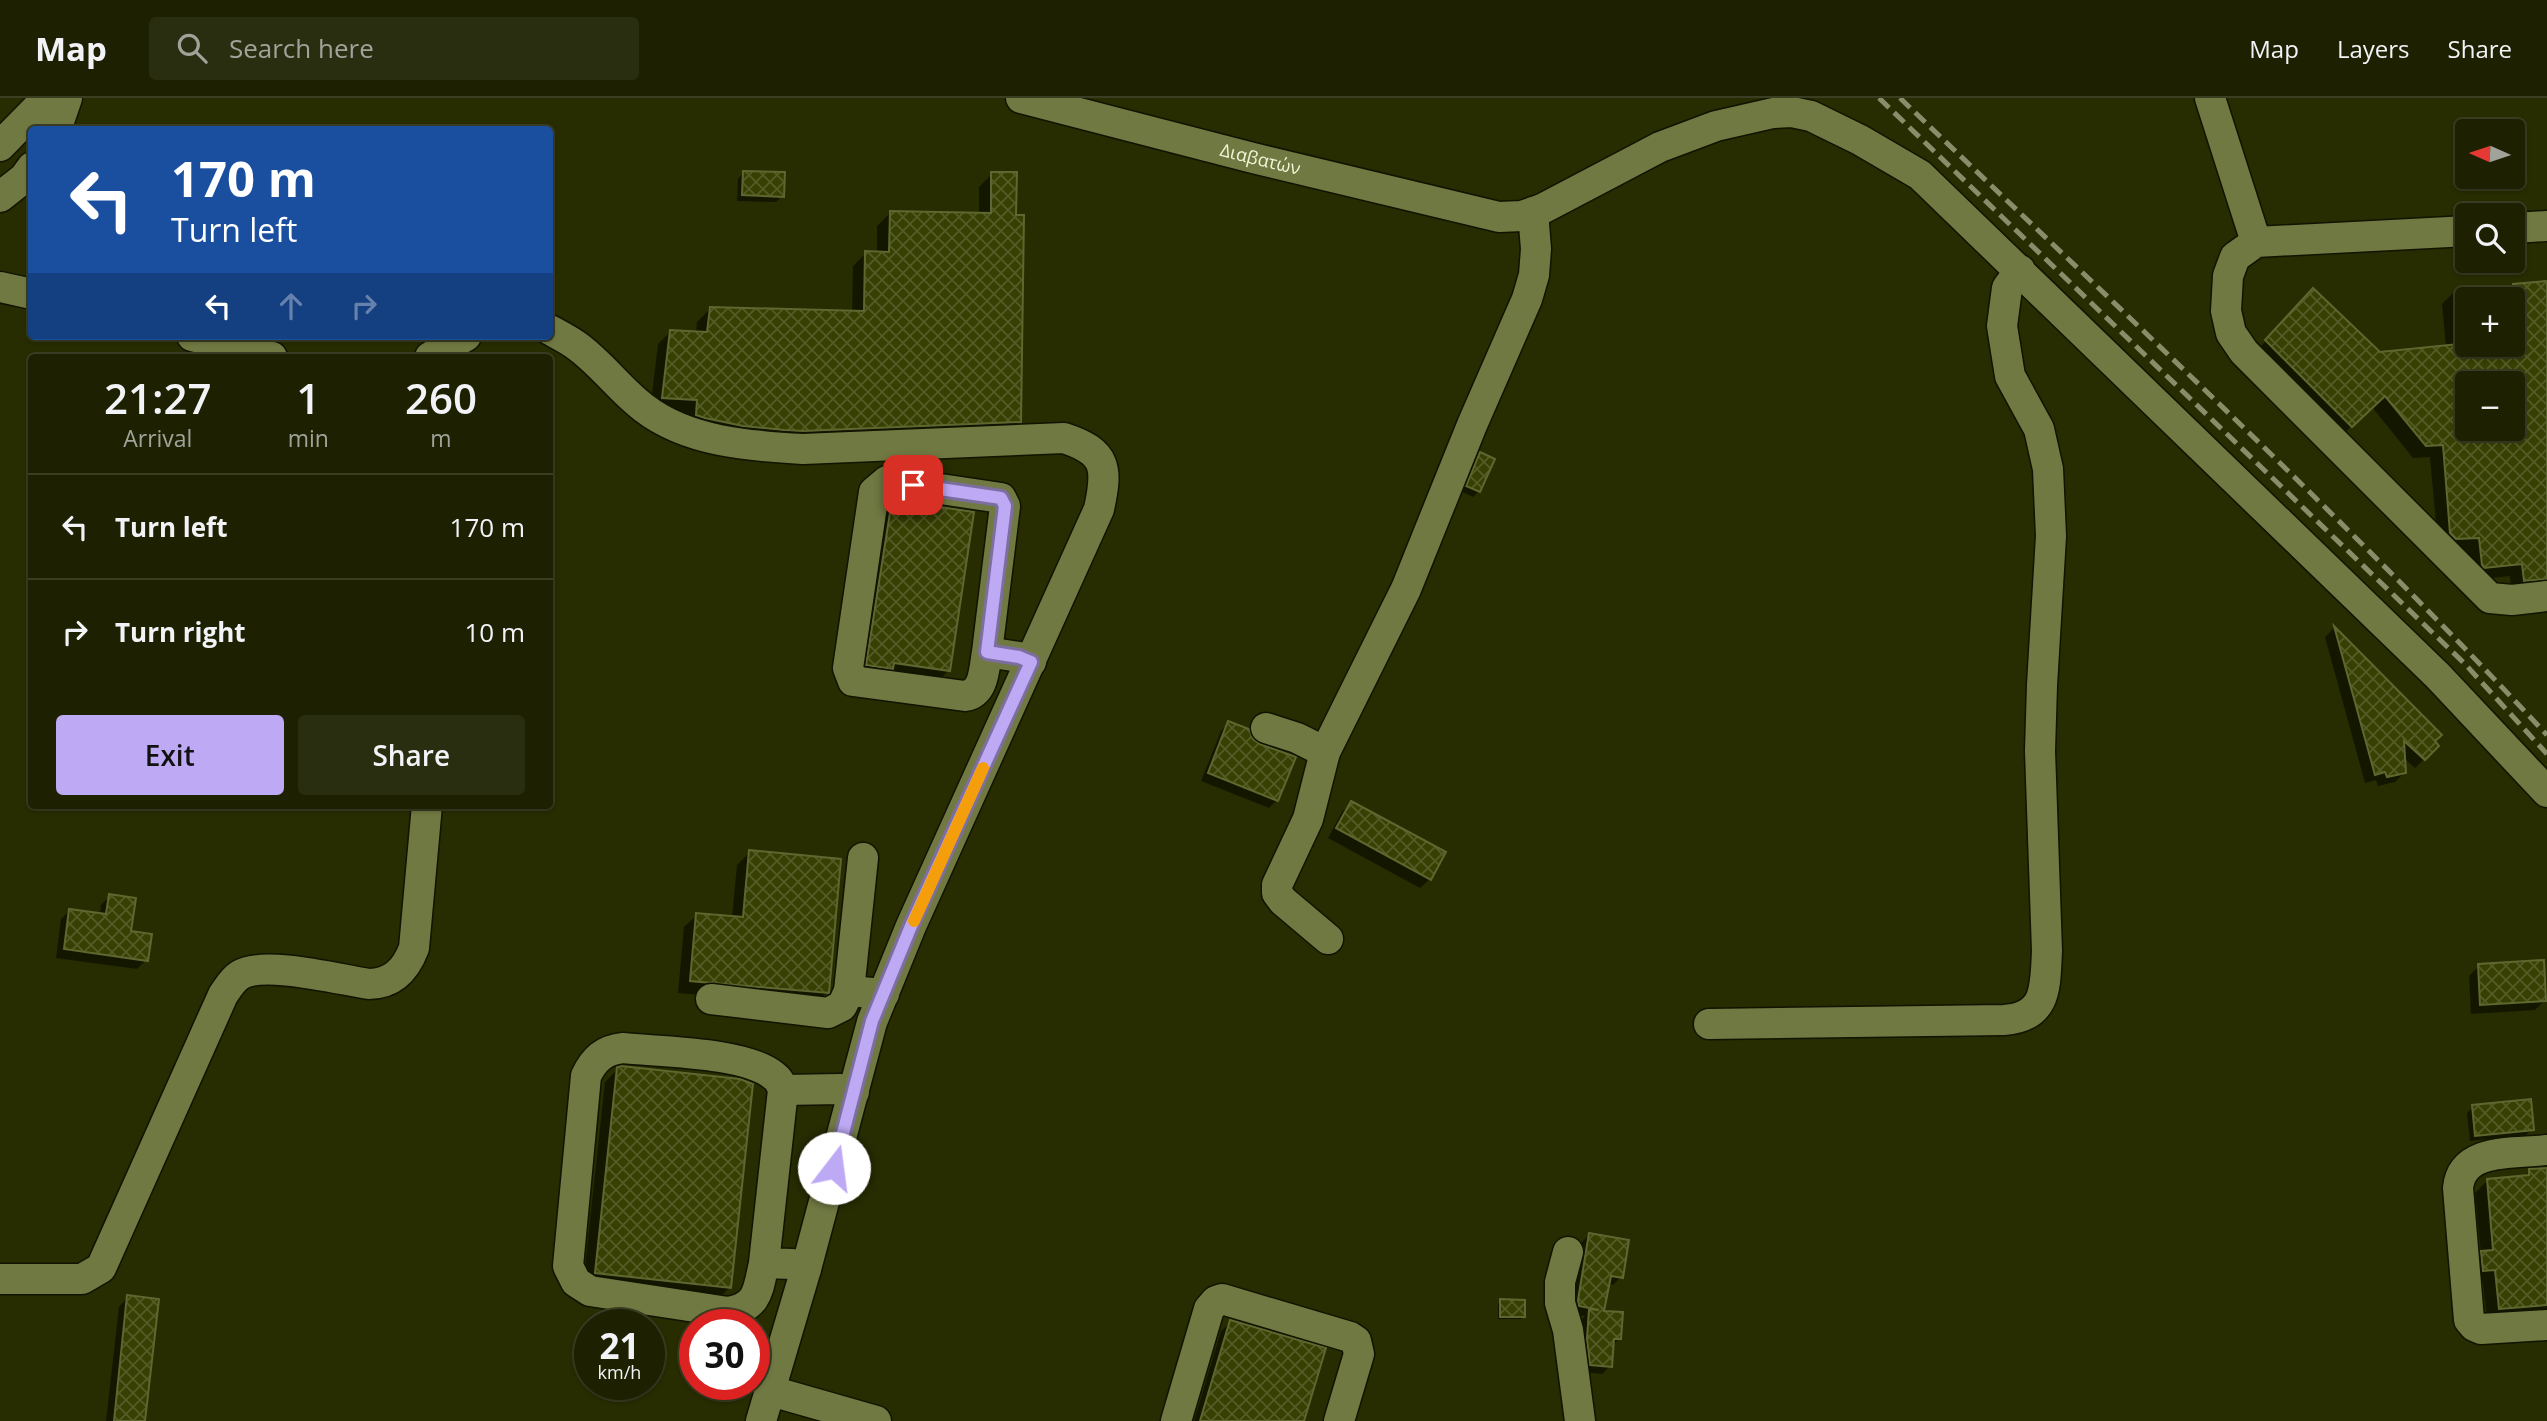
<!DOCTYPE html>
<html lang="en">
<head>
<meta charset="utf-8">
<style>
  :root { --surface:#1d2101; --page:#2a2e10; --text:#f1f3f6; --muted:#a0a399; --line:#3b3e23; --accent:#bea9f5 }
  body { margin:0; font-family:"Open Sans",sans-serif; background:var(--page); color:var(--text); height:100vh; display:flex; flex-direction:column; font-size:26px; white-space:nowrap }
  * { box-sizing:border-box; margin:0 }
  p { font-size:23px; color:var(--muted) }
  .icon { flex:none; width:38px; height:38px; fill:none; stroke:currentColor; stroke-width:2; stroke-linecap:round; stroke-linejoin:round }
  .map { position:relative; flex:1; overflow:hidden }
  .panel { position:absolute; left:28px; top:256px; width:525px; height:455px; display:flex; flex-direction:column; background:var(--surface); border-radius:7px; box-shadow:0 2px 5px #0004,0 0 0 2px var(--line) }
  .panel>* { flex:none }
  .top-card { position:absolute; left:28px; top:28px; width:525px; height:214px; border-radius:7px; box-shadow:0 2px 5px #0004,0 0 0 2px var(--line); background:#1a4fa0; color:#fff; overflow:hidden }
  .needle { width:46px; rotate:273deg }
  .fabs { position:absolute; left:2455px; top:21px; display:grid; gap:14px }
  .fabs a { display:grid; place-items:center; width:70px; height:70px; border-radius:7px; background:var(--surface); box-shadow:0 2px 5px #0004,0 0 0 2px var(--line); font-size:35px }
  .speed { position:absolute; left:574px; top:1211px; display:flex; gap:14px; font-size:35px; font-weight:700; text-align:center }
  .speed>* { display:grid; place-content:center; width:91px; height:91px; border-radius:50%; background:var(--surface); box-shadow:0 2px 5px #0004,0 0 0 2px var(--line); line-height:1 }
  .speed small { font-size:18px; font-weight:400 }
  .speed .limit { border:10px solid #d22; background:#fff; color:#111 }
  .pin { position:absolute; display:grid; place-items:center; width:60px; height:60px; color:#fff; margin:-30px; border-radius:14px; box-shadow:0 4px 10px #0006 }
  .me { position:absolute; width:77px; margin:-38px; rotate:15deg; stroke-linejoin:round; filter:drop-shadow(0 0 5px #0008) }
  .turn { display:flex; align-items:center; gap:24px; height:147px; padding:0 28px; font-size:32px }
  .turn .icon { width:91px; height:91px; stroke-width:2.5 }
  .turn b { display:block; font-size:49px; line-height:60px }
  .lanes { display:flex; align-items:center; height:66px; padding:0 28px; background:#0003; justify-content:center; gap:35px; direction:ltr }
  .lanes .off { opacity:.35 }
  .eta { display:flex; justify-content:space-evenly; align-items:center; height:119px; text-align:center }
  .eta b { font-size:42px; font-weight:600; line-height:49px }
  .button { display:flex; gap:14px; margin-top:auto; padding:14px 28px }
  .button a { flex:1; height:80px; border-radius:7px; background:var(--accent); color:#111; font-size:28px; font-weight:600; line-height:80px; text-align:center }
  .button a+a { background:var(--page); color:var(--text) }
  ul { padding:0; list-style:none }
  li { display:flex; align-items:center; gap:21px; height:105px; padding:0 28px; border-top:2px solid var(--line) }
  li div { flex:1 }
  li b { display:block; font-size:26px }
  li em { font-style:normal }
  header { display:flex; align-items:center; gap:42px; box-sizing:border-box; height:98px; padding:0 35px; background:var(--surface); border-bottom:2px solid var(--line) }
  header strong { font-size:33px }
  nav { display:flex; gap:38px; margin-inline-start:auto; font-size:24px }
  .search { width:490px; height:63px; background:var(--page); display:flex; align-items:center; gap:18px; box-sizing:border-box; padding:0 24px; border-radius:7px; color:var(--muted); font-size:26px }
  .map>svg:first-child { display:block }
  .shadow { fill:#0007; fill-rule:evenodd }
  .building { fill:url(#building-cross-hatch); stroke:#5e672f; stroke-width:2; fill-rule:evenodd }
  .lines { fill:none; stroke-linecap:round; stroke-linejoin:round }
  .minor-casing { stroke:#111400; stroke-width:33 }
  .minor { stroke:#717942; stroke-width:30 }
  .rail { stroke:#898e6a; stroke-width:5; stroke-dasharray:14 7; stroke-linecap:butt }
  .route-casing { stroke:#7c6e9f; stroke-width:18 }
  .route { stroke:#bea9f5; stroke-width:12 }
  .slow { stroke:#f59e0b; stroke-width:12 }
  .labels { text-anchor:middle; stroke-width:7; stroke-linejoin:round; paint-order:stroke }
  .street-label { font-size:18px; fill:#f0f6d8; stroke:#111401 }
</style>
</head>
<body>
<header>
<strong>Map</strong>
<div class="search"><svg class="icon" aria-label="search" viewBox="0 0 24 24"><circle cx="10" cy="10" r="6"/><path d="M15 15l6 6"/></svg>Search here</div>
<nav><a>Map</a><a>Layers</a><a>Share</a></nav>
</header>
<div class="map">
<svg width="2547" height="1323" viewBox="0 0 2547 1323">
  <defs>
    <pattern id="building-cross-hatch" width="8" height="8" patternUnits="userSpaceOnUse" patternTransform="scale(1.75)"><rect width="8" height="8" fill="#383f02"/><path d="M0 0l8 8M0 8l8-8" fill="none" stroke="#555b26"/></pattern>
  </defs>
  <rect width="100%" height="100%" fill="#272c01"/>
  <g class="shadow">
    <path d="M 744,74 L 782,98 L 776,104 L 737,103 L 738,81 Z"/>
    <path d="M 992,76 L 1019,324 L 1006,336 L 789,346 L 684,330 L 685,314 L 650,313 L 658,246 L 671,233 L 696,235 L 697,224 L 710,211 L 852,215 L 853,168 L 866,155 L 877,155 L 877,128 L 890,115 L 979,117 L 979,89 Z"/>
    <path d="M 2547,185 L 2547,499 L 2511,495 L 2510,478 L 2471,482 L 2467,452 L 2443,454 L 2438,448 L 2430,359 L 2413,360 L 2372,309 L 2338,341 L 2254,256 L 2300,205 L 2379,255 L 2446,249 L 2442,206 L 2455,193 ZM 2468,201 L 2513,201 L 2513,247 L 2468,247 ZM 2468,285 L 2513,285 L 2513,331 L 2468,331 Z"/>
    <path d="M 1480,356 L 1479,393 L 1473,399 L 1462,394 L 1474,362 Z"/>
    <path d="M 893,404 L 949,572 L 936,585 L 854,579 L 880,416 Z"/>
    <path d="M 2334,530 L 2439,637 L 2433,643 L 2437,648 L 2415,670 L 2404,660 L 2405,674 L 2395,684 L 2378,688 L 2376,682 L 2365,685 L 2325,539 Z"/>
    <path d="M 1229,625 L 1259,648 L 1277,702 L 1269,710 L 1201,683 L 1221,633 Z"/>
    <path d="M 1351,705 L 1430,781 L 1420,790 L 1328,740 L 1342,714 Z"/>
    <path d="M 750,754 L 827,894 L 814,907 L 678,895 L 684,829 L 697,817 L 732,820 L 737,767 Z"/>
    <path d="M 110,798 L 146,862 L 137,871 L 56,860 L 61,821 L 70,812 L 100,817 L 101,807 Z"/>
    <path d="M 2479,868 L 2545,902 L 2535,912 L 2471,916 L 2469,878 Z"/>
    <path d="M 618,971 L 730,1189 L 717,1202 L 583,1187 L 605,984 Z"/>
    <path d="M 2473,1009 L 2532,1031 L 2526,1037 L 2470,1043 L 2467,1015 Z"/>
    <path d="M 2547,1070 L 2547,1217 L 2487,1223 L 2483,1184 L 2470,1185 L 2469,1168 L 2481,1156 L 2475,1095 L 2488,1082 L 2523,1079 L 2530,1073 Z"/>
    <path d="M 1589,1137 L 1621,1179 L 1613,1187 L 1608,1186 L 1602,1214 L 1620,1240 L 1612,1248 L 1610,1268 L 1602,1276 L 1583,1274 L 1579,1250 L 1582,1221 L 1585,1218 L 1571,1216 L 1570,1212 L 1581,1145 Z"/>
    <path d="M 128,1199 L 144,1323 L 106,1323 L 119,1209 Z"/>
    <path d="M 1501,1203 L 1523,1218 L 1521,1221 L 1498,1221 L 1498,1206 Z"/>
    <path d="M 1231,1224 L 1302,1323 L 1194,1323 L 1221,1233 Z"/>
  </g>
  <g class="building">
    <path d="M 743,73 L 785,74 L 784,99 L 742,97 Z"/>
    <path d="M 991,74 L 1017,74 L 1016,117 L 1024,117 L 1021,324 L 803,333 L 784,332 L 743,328 L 705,320 L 696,317 L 697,302 L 662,300 L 670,232 L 707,234 L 710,209 L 864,213 L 865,153 L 889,154 L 890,113 L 991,115 Z"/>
    <path d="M 2547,183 L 2547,481 L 2524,483 L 2522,466 L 2484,470 L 2482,467 L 2479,440 L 2456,441 L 2450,435 L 2443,347 L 2426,348 L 2385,298 L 2352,329 L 2265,242 L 2313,190 L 2380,254 L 2468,245 L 2468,247 L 2513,247 L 2513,186 ZM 2468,285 L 2513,285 L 2513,331 L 2468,331 Z"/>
    <path d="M 1480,354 L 1495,361 L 1480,394 L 1466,388 Z"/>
    <path d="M 892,402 L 974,414 L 950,573 L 894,565 L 893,571 L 866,567 Z"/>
    <path d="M 2334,528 L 2442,637 L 2435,643 L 2439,648 L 2425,662 L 2404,643 L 2406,675 L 2387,679 L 2385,674 L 2375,677 Z"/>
    <path d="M 1228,623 L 1249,631 L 1253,641 L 1260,646 L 1296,659 L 1278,703 L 1208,675 Z"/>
    <path d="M 1351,703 L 1446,754 L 1431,782 L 1336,730 Z"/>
    <path d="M 749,752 L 841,761 L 829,895 L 690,883 L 696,815 L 743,819 Z"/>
    <path d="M 109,796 L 136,800 L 131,833 L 152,836 L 148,863 L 64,851 L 69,811 L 106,816 Z"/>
    <path d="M 2544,862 L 2546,903 L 2480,907 L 2478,866 Z"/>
    <path d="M 621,968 L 740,981 L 753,986 L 731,1190 L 595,1175 L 617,969 Z"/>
    <path d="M 2531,1001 L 2534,1032 L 2475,1038 L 2472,1007 Z"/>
    <path d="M 2547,1070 L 2547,1207 L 2499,1211 L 2495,1172 L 2483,1173 L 2481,1153 L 2493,1152 L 2487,1081 L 2529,1077 L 2529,1071 Z"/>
    <path d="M 1589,1135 L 1629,1142 L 1623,1180 L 1611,1178 L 1604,1213 L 1623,1214 L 1621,1241 L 1614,1241 L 1612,1269 L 1590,1267 L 1587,1241 L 1589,1211 L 1599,1212 L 1579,1208 L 1578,1202 Z"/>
    <path d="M 127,1197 L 159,1201 L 145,1323 L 114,1323 Z"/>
    <path d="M 1500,1201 L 1525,1202 L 1525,1219 L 1500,1219 Z"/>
    <path d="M 1230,1222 L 1326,1250 L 1304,1323 L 1200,1323 Z"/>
  </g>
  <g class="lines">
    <g class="minor-casing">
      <g id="minor">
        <path id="s1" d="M 1021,0 L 1253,60 L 1499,119 L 1522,118 L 1542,111 L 1660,49 L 1716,28 L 1773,15 L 1792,14 L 1811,18 L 1860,42 L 1920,77 L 2438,578 L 2547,694"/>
        <path d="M 2210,0 L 2256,144"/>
        <path d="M 56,32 L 67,0"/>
        <path d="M 0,48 L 47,0"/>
        <path d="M 0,99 L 24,80 L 32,69"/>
        <path d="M 2513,130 L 2547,128"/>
        <path d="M 2468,133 L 2256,144 L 2235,159 L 2228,178 L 2226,213 L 2231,235 L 2244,254 L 2490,500 L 2512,502 L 2547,498"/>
        <path d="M 0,189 L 32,196"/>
        <path d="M 550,232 C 559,237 569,242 577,248 C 602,266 620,292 644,310 C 688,344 750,348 803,351 L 1064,340 C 1107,354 1108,370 1099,411 L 911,828 L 872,924 L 806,1171 L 761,1323"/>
        <path d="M 192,238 L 272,259"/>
        <path d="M 430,259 L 466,238"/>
        <path d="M 987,554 L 1005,408 L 1001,400 L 887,383 L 874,394 L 848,570 L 853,583 L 965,598 C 985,595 984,569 987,554 L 1019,559 L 1031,564"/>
        <path d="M 1266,630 L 1297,640 L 1325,654"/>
        <path d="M 1328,841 L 1283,803 L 1277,795 L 1277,787 L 1308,721 L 1325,654 L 1406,491 L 1472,327 L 1527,201 L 1534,177 L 1536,151 L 1533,114"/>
        <path d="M 849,893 L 863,760"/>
        <path d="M 711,901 L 828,915 L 842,908 L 849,893 L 884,896"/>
        <path d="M 1709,926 L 2004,922 C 2048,919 2045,888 2047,853 L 2040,653 L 2042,587 L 2051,438 L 2048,371 L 2039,331 L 2010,278 L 2002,228 L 2007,190 L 2020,172"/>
        <path d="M 783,992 L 841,991 L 854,994"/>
        <path d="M 2547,1052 C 2515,1056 2462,1049 2458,1090 L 2469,1222 L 2474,1228 L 2481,1231 L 2547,1227"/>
        <path d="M 1568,1154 L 1560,1184 L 1560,1205 L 1568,1232 L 1580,1323"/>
        <path d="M 764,1165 L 783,992 C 781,987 779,981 774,978 C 746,954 661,954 623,950 C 604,952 594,961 586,978 L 568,1168 L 576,1184 L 590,1193 L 728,1214 C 759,1209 758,1191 764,1165 L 792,1166 L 806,1171"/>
        <path d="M 0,1181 L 82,1181 L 101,1170 L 223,897 C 228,890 232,882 240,877 C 264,862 341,882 369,886 C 393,886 406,871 414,850 L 427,707"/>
        <path d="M 771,1293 L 876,1323"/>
        <path d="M 1176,1323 L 1209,1211 L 1216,1203 L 1222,1201 L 1350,1239 L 1356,1243 L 1359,1256 L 1339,1323"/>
      </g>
    </g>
    <use href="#minor" class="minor"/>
    <g class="rail">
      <path d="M 1879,0 L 2465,566 L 2547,656"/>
      <path d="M 1900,0 C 2118,210 2341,416 2547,637"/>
    </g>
  </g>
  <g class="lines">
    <g class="route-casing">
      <path id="route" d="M 834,1070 L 872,923 L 911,828 L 1031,564 L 1019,559 L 987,554 L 1005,408 L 1001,400 L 913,387"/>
    </g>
    <use href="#route" class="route"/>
    <path class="slow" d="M 914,823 L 983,670"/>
  </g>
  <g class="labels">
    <g class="street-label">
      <text dy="6" stroke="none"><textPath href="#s1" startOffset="247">Διαβατών</textPath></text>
    </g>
  </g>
</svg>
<div class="fabs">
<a><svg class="needle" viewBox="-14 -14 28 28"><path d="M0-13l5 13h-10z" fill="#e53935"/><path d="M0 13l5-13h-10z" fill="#a0a399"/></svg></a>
<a><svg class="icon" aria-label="search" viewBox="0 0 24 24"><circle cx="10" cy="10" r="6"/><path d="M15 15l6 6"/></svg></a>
<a>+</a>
<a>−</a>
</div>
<div class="speed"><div>21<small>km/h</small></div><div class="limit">30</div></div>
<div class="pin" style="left:913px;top:387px;background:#d93025"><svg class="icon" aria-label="arrive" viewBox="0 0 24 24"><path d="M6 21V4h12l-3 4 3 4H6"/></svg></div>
<svg class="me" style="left:834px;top:1070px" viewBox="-20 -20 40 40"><circle r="19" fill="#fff"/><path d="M0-13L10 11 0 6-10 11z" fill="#bea9f5"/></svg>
<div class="top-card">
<div class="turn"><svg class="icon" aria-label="left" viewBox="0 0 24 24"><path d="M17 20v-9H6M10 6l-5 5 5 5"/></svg><div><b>170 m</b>Turn left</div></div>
<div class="lanes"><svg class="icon" aria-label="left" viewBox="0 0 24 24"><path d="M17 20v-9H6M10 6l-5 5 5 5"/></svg><svg class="icon off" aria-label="ahead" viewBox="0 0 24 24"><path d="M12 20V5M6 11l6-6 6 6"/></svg><svg class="icon off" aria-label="right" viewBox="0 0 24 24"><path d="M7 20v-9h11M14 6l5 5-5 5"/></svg></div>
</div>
<section class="panel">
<div class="eta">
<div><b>21:27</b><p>Arrival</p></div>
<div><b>1</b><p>min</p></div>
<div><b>260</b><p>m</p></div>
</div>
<ul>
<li><svg class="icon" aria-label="left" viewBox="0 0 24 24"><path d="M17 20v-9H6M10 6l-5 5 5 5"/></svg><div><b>Turn left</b></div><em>170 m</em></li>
<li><svg class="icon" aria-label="right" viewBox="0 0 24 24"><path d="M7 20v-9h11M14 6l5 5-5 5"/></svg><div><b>Turn right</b></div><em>10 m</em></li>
</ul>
<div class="button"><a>Exit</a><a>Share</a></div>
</section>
</div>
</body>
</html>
